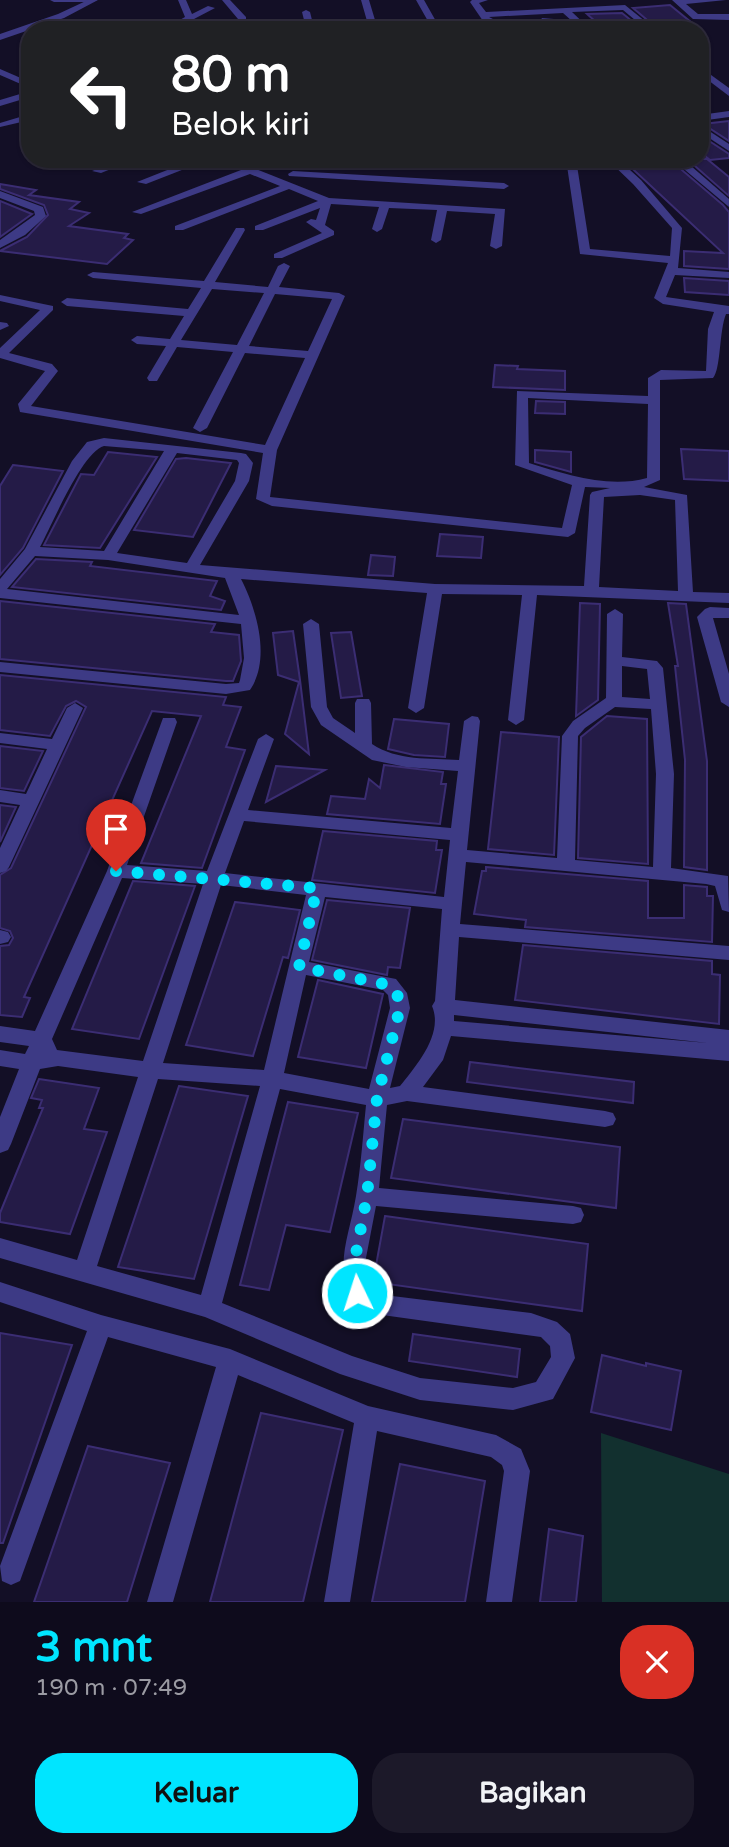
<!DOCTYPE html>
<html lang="id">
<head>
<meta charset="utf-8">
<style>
  :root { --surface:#0e0b1c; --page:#1c1929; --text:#f1f3f6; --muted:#9b9ba3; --line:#2e2b3b; --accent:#00e5ff }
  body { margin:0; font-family:"Varela Round",sans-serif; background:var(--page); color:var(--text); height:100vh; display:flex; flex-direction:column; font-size:26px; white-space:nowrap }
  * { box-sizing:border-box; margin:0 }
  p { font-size:23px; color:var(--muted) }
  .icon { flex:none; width:38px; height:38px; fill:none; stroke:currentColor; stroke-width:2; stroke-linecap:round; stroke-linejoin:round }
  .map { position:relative; height:1602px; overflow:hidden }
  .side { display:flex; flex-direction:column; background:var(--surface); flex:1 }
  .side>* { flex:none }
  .banner { position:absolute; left:21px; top:21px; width:688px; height:147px; border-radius:28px; box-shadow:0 2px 5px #0004,0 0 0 2px var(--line); background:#202124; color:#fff; overflow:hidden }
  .pin { position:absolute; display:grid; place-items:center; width:60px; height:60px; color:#fff; margin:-72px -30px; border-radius:50% 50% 50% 0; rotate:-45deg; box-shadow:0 0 7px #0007 }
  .pin .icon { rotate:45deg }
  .me { position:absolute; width:77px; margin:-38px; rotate:356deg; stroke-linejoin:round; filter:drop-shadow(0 0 5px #0008) }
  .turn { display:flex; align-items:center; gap:24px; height:147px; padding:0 35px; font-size:32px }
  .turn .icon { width:91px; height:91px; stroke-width:2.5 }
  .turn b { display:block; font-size:49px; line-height:60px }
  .round { display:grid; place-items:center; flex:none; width:74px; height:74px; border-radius:28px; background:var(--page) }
  .head { display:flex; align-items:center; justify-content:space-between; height:119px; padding:0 35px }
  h1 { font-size:42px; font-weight:700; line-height:52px; color:var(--accent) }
  .action { display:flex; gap:14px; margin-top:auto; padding:14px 35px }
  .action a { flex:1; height:80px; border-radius:28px; background:var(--accent); color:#111; font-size:28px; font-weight:700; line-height:80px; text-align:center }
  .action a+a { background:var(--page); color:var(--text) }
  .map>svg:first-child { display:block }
  .green { fill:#12302f }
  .building { fill:#241b47; stroke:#3b2d73; stroke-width:2 }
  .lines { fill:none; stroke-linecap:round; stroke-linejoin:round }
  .minor { fill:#3d3a85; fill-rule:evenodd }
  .tertiary { fill:#3d3a85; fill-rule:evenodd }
  .route { stroke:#00e5ff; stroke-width:12; stroke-dasharray:0 21.6 }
</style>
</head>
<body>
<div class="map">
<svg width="729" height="1602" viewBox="0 0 729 1602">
  <rect width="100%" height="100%" fill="#130f26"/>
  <path class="green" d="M 601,1433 L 729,1474 L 729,1602 L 602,1602 Z"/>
  <g class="building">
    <path d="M 670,5 L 697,27 L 659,30 L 633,8 Z"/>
    <path d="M 622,13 L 643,30 L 605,30 L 587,14 Z"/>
    <path d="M 729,121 L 729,141 L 703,124 Z"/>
    <path d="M 700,135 L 729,154 L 729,158 L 710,160 L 700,152 Z"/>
    <path d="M 622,159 L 669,159 L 723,205 L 729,212 L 729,269 L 684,266 L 684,251 L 723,253 Z"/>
    <path d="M 687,159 L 707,159 L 729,177 L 729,196 Z"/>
    <path d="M 0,184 L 36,190 L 29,195 L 79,202 L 70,209 L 89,213 L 69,226 L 128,234 L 124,238 L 133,240 L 107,264 L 0,251 L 27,237 L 48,215 L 44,205 L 0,189 Z"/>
    <path d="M 0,201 L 32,214 L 0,237 Z"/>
    <path d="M 684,278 L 729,281 L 729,295 L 685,292 Z"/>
    <path d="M 495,365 L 518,366 L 517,369 L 565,371 L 565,390 L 493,387 Z"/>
    <path d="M 536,401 L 565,402 L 565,414 L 535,413 Z"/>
    <path d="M 681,449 L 729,451 L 729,481 L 684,479 Z"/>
    <path d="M 535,450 L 571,452 L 571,472 L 535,462 Z"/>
    <path d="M 108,452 L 157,457 L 100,548 L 44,545 L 81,474 L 94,475 Z"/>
    <path d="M 186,458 L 231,463 L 193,537 L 134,530 L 176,459 Z"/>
    <path d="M 13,465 L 63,471 L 23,548 L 0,575 L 0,486 Z"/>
    <path d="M 440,534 L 483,537 L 481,558 L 437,556 Z"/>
    <path d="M 371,555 L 395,557 L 393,576 L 368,575 Z"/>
    <path d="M 36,559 L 92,562 L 90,566 L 217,581 L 210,596 L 225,601 L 221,610 L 12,587 Z"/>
    <path d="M 0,601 L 215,624 L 211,632 L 239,635 L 241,661 L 233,681 L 226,681 L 0,659 Z"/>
    <path d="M 580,603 L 600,604 L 598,700 L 576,716 Z"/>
    <path d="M 668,603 L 686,604 L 707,761 L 707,870 L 684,867 L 685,760 L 675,666 L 678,666 Z"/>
    <path d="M 293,631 L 300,680 L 309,754 L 285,734 L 299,682 L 278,675 L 273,633 Z"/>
    <path d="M 351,632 L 362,696 L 341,698 L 331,633 Z"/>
    <path d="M 0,675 L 226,697 L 223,705 L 241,707 L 226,747 L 245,750 L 202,868 L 141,863 L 201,716 L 152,711 L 24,997 L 30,998 L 22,1017 L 0,1015 L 0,946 L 9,945 L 13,938 L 10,931 L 0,928 L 0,875 L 11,868 L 86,707 L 76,701 L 66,706 L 50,736 L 0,730 Z"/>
    <path d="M 607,716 L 647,719 L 648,864 L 578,858 L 581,737 Z"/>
    <path d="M 394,719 L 449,724 L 445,757 L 414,755 L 388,749 Z"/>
    <path d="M 501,732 L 559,737 L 554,855 L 488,849 Z"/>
    <path d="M 0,746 L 43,751 L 24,791 L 0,788 Z"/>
    <path d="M 384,765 L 443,772 L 441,784 L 446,784 L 440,824 L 327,814 L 331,796 L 365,799 L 369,779 L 380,788 Z"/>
    <path d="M 276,766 L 325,770 L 266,802 Z"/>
    <path d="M 0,805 L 16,807 L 0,842 Z"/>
    <path d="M 323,831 L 437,841 L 436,850 L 442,850 L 435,893 L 312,880 Z"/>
    <path d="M 486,867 L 648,881 L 648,918 L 684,918 L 684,885 L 707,887 L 707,896 L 713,896 L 712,942 L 525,927 L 526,920 L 474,914 L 482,871 L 486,871 Z"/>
    <path d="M 133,881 L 195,886 L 139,1039 L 72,1029 Z"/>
    <path d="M 327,900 L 410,908 L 400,968 L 388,967 L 387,975 L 312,960 Z"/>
    <path d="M 235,902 L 300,910 L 288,958 L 283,957 L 253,1056 L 186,1045 Z"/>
    <path d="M 523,945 L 712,961 L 712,974 L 720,975 L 719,1024 L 515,1000 Z"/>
    <path d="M 318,980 L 383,994 L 366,1068 L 298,1057 Z"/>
    <path d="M 470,1062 L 634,1082 L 633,1103 L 467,1082 Z"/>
    <path d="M 39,1079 L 99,1088 L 84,1129 L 107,1132 L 70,1234 L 0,1222 L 0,1213 L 43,1108 L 39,1108 L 42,1100 L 31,1098 Z"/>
    <path d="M 179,1086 L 248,1096 L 194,1279 L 118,1267 Z"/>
    <path d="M 288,1102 L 358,1113 L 330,1232 L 286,1225 L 269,1290 L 240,1285 Z"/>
    <path d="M 403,1119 L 620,1147 L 616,1208 L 391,1178 Z"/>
    <path d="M 385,1216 L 588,1244 L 582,1311 L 373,1282 Z"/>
    <path d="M 0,1333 L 72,1345 L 3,1543 L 0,1543 Z"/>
    <path d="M 413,1334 L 520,1349 L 517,1377 L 409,1361 Z"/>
    <path d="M 602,1355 L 646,1366 L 646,1363 L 681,1371 L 671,1430 L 591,1412 Z"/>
    <path d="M 261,1413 L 343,1430 L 303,1602 L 210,1602 Z"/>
    <path d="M 88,1446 L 170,1463 L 127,1602 L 34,1602 Z"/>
    <path d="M 400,1464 L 485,1481 L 465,1602 L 372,1602 Z"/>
    <path d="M 549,1529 L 583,1536 L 576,1602 L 540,1602 Z"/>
  </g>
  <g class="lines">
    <g class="minor">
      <path d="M 50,0 L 97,0 L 93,2 L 54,2 Z"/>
      <path d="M 178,0 L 186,0 L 192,14 L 208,6 L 215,8 L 173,30 L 162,30 L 185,17 Z"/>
      <path d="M 222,0 L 230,0 L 246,17 L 246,21 L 232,30 L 222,30 L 238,19 Z"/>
      <path d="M 361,0 L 369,0 L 378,30 L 370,30 L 369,26 L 309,25 L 274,30 L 289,21 L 304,20 L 302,12 L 306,10 L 310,12 L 312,20 L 367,21 Z"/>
      <path d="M 416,0 L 424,0 L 437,23 L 483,21 L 470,2 L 472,0 L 488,0 L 479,3 L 486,12 L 625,5 L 656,30 L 647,30 L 623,10 L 572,12 L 591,30 L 582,30 L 563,13 L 489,17 L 501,23 L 433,30 Z"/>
      <path d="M 672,0 L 726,0 L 686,4 L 698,14 L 729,14 L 729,20 L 693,19 Z"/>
      <path d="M 542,18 L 554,19 L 561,30 L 553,30 L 548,24 L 539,23 Z"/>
      <path d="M 30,25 L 45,28 L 46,30 L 27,30 Z"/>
      <path d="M 700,67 L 729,88 L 729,96 L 700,74 Z"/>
      <path d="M 0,69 L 30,82 L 30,88 L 0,75 Z"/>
      <path d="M 30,91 L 30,97 L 0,106 L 0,100 Z"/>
      <path d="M 729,111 L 729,117 L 700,121 L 700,115 Z"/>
      <path d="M 30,114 L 30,120 L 0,127 L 0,123 Z"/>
      <path d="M 700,125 L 729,144 L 729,151 L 700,132 Z"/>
      <path d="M 28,138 L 30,138 L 30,144 L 23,141 Z"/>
      <path d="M 121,159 L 136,159 L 101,173 L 92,171 Z"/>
      <path d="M 195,159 L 210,159 L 146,184 L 137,182 Z"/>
      <path d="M 216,159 L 231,159 L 329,198 L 505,209 L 502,246 L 496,249 L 490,246 L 495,214 L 447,211 L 441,240 L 436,243 L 431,240 L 437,210 L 389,208 L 382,229 L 377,232 L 372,229 L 379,207 L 331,204 L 325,225 L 334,231 L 334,235 L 282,258 L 274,258 L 274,254 L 322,233 L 306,222 L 311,219 L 316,220 L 320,208 L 263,230 L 255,230 L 255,226 L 318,201 L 289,189 L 183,230 L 175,230 L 175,226 L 280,186 L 250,174 L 141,214 L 132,212 L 241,170 Z"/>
      <path d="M 385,159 L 512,163 L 517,166 L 512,169 L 390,162 Z"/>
      <path d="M 566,159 L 576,159 L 590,249 L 670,256 L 672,228 L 633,184 L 607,159 L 618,159 L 641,180 L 682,228 L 678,268 L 729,272 L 729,278 L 675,275 L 666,297 L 729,306 L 729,314 L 726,314 C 719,331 721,369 713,378 L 660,380 L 660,480 L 644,487 L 687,495 L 693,592 L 729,593 L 729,603 L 537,595 L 524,720 L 516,725 L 508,720 L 522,595 L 442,594 L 424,708 L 416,713 L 408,708 L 427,593 L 241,579 C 257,610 271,659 250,690 L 226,694 L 0,672 L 0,662 L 226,684 L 239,683 L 240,680 L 244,658 L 241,624 L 0,598 L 0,579 L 25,549 L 72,461 L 87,442 L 104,438 L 241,453 L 246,454 L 253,463 L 249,481 L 200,565 L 435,584 L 584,586 L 590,495 L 592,492 L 610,488 L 585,487 L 575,533 L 568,537 L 272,506 L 256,499 L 263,453 L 20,412 L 18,404 L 45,371 L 0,358 L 0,348 L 40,310 L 0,301 L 0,295 L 53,306 L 53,310 L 9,353 L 52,364 L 58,371 L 31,406 L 265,445 L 305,358 L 245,353 L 207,428 L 200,432 L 193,428 L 233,352 L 177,347 L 157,381 L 149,381 L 147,378 L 166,346 L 137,344 L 131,340 L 137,336 L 170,339 L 184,316 L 67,306 L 61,302 L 67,298 L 188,309 L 201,288 L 93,278 L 87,275 L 93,272 L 204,281 L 236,228 L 244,228 L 245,230 L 215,282 L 268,287 L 278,266 L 284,263 L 290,266 L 279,287 L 339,293 L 345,296 L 277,450 L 270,497 L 562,528 L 572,485 L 515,465 L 517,391 L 648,396 L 648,378 L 661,370 L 706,371 L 708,329 L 714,312 L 663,304 L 654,298 L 668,263 L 580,254 ZM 212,289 L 264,293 L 237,345 L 181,340 ZM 275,294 L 332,299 L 308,351 L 249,346 ZM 528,398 L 648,404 L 647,478 C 608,489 565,474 529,463 ZM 104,446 L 164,451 L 104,551 L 40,547 C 52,525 82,452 104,446 ZM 177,453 L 237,460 L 239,463 L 235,481 L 187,563 L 117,553 ZM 640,495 L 675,500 L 678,591 L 599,587 L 604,497 ZM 35,556 L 108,560 L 225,578 L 239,615 L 7,589 Z"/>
      <path d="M 672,159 L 683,159 L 729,199 L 729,207 Z"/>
      <path d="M 293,171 L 504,183 L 509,186 L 504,189 L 289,176 L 288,174 Z"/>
      <path d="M 0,191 L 43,207 L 46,216 L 25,235 L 0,248 L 0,240 L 35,215 L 34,211 L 0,198 Z"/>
      <path d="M 0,322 L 7,323 L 9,326 L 0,330 Z"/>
      <path d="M 710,607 L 729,608 L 729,618 L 713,618 L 729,674 L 729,707 L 721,702 L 697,617 L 705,609 Z"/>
      <path d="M 615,609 L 623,614 L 622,657 L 657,661 L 663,668 L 674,774 L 671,868 L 728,876 L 729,912 L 722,910 L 715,886 L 706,884 L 466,862 L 460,924 L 729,946 L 729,960 L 459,937 L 455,1000 L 729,1030 L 729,1061 L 451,1036 L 443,1060 L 423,1087 L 605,1111 L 613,1113 L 616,1119 L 613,1125 L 605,1127 L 407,1101 L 387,1105 L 379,1188 L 573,1206 L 581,1208 L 584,1215 L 581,1222 L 573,1224 L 376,1206 L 365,1263 L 368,1287 L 376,1294 L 531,1313 L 557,1322 L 570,1334 L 575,1358 L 553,1399 L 513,1410 L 420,1400 L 340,1374 L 205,1317 L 0,1258 L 0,1238 L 77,1260 L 138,1077 L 58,1066 L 40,1069 L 11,1144 L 8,1150 L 0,1153 L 0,1117 L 19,1069 L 0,1066 L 0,1050 L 25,1054 L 29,1046 L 0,1042 L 0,1026 L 35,1031 L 107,871 L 163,718 L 175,718 L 177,722 L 127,865 L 207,871 L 258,739 L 266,734 L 274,739 L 248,810 L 451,828 L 458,771 L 406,767 L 372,760 L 321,725 L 311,707 L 303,624 L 311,619 L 319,624 L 327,707 L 333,718 L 355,733 L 355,703 L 357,699 L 369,699 L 371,703 L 372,744 C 397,761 430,758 459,760 L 464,721 L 472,716 L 478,717 L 480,721 L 467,850 L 557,858 L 562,736 L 573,721 L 606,698 L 607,614 ZM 622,666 L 647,669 L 650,699 L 622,697 ZM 615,707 L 651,709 L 656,774 L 653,867 L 575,860 L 578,736 L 585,728 ZM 244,821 L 450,840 L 444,897 L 225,873 ZM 122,878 L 203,884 L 143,1061 L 57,1050 L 52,1039 ZM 221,885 L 306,895 L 264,1070 L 163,1063 ZM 325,897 L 442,909 L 435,1001 L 432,1006 C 444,1034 416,1066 400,1086 L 390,1088 L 410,1008 L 407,993 L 396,979 L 309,962 ZM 306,975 L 383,990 L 388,995 L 390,1008 L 369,1089 L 284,1073 ZM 454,1015 L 708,1043 L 454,1021 ZM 158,1079 L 260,1086 L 201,1295 L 97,1266 ZM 280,1089 L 366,1105 C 363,1135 361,1166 356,1196 C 349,1239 333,1264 354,1306 L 375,1314 L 541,1337 L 550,1346 L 551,1357 L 536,1382 L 513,1388 L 420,1378 L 352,1356 L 222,1303 Z"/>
      <path d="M 75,703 L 83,708 L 9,867 L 6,871 L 0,873 L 0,848 L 20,805 L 0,802 L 0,790 L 26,794 L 47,749 L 0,743 L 0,733 L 52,739 L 67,708 Z"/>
      <path d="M 0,930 L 8,932 L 11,937 L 8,942 L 0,944 Z"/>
      <path d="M 0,1282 L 101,1315 L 230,1349 L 368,1406 L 496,1435 L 521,1449 L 530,1471 L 512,1602 L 486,1602 L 504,1471 L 502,1465 L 491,1457 L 377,1431 L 350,1602 L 324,1602 L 354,1423 L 238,1375 L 173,1602 L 147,1602 L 216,1367 L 108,1337 L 20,1581 L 11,1585 L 2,1581 L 0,1566 L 87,1331 L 0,1302 Z"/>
    </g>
    <path class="tertiary" d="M 88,0 L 98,0 L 64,18 L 0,40 L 0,34 L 58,14 Z"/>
  </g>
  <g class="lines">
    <path class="route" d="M 116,871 L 317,888 L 299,967 L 389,985 L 397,993 L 400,1008 L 377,1098 L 367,1196 L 354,1264 L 357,1293"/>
  </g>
</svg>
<div class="pin" style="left:116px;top:871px;background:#d93025"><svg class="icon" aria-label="arrive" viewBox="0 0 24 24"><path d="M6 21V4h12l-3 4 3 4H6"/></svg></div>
<svg class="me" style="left:357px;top:1293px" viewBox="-20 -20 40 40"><circle r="17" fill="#00e5ff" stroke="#fff" stroke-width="3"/><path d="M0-11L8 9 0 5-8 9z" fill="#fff"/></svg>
<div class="banner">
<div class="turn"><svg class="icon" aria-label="left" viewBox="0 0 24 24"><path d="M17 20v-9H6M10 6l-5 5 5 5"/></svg><div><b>80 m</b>Belok kiri</div></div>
</div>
</div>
<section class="side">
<div class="head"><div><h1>3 mnt</h1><p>190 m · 07:49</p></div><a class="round" style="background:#d93025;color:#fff"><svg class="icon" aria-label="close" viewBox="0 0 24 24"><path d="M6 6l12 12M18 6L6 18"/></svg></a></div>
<div class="action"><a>Keluar</a><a>Bagikan</a></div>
</section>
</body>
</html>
